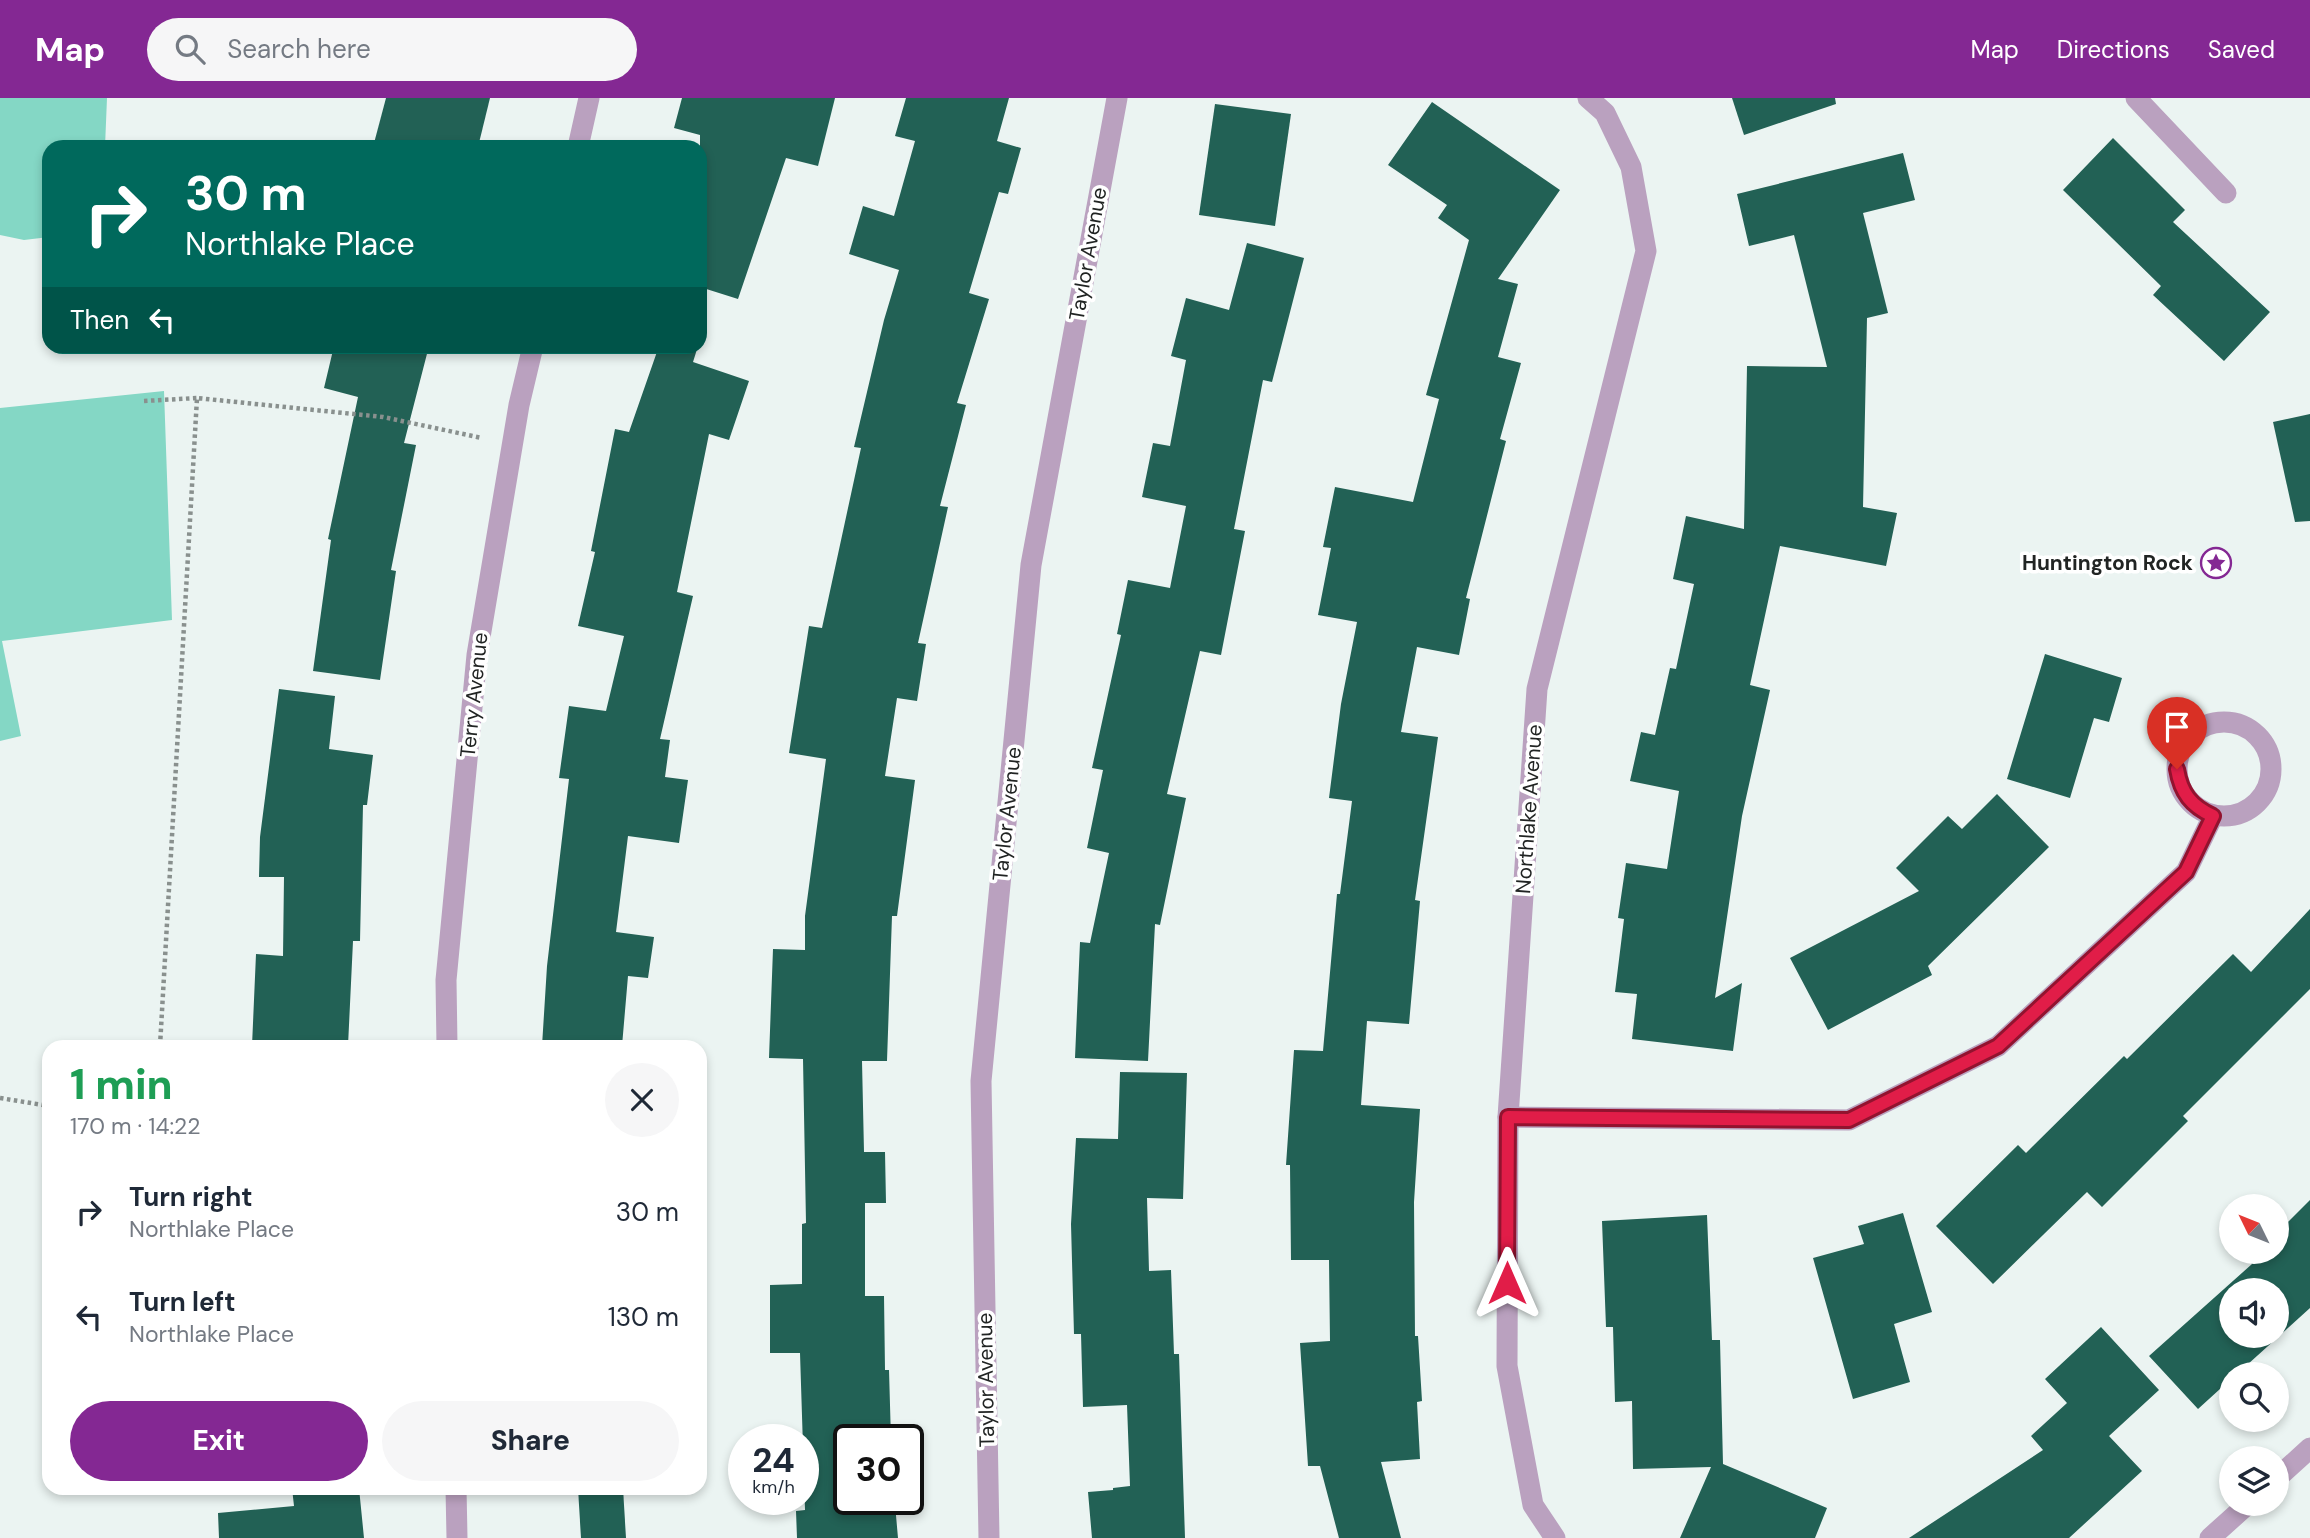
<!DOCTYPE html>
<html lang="en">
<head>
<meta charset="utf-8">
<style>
  :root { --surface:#fff; --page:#f6f6f7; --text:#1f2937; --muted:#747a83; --accent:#842893 }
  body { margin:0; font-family:"DM Sans",sans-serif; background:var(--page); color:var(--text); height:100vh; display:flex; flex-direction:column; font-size:26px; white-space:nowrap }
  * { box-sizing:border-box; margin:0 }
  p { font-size:23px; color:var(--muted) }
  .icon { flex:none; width:38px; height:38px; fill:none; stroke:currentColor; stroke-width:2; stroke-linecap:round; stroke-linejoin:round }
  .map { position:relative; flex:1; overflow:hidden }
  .side { position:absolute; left:42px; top:942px; width:665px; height:455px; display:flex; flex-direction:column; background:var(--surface); border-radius:21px; box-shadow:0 4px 10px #0003 }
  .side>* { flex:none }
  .top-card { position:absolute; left:42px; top:42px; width:665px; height:214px; border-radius:21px; box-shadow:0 4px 10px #0003; background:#00695c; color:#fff; overflow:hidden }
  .needle { width:46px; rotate:313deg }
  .tools { position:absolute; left:2219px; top:1096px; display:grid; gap:14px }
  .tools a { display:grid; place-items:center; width:70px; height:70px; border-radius:50%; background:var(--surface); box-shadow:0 4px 10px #0003; font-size:35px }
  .speed { position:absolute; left:728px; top:1326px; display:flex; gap:14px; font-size:35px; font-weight:700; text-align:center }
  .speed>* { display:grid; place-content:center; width:91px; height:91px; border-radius:50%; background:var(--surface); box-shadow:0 4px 10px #0003; line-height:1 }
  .speed small { font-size:18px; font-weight:400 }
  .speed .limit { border:4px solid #111; border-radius:10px; background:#fff; color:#111 }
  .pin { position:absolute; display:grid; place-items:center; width:60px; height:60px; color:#fff; margin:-72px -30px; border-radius:50% 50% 50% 0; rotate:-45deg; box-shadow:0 0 7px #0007 }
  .pin .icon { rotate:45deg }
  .me { position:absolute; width:77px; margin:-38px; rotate:0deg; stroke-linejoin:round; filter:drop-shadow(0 0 5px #0008) }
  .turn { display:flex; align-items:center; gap:24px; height:147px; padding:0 28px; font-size:32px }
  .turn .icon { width:91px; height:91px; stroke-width:2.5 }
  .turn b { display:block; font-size:49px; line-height:60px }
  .then { display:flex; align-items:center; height:66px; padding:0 28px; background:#0003; gap:14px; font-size:26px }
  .round { display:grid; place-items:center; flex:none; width:74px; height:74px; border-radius:37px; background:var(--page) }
  .summary { display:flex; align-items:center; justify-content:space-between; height:119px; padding:0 28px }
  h1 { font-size:42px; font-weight:800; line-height:52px; color:#1e9e55 }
  .primary-button { display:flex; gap:14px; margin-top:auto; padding:14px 28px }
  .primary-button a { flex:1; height:80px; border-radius:42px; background:var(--accent); color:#fff; font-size:28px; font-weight:800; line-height:80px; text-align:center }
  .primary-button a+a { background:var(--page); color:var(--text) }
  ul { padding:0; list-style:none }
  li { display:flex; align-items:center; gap:21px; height:105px; padding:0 28px }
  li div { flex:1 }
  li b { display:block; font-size:26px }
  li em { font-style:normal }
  header { display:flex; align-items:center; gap:42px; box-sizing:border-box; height:98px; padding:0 35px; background:var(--accent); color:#fff }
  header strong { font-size:33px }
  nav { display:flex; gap:38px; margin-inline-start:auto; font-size:24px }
  .search { width:490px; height:63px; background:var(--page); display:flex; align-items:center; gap:18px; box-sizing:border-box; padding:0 24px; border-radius:38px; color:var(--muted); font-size:26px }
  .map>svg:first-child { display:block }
  .green { fill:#84d7c5 }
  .building { fill:#226155; fill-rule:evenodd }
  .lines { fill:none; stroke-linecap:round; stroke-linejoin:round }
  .path { stroke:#89908e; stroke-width:4.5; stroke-dasharray:3.5 3.5; stroke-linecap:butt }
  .service { stroke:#baa1bf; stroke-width:21 }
  .minor { stroke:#baa1bf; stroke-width:21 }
  .route-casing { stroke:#92132f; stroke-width:18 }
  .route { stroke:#e11d48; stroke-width:12 }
  .labels { text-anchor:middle; stroke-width:7; stroke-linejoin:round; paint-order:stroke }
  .street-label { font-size:21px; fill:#212423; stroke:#fff }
  .poi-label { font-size:21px; font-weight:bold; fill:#212423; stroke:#fff; text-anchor:end }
</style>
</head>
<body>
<header>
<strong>Map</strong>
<div class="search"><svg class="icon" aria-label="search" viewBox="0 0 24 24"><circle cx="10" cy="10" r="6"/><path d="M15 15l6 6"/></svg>Search here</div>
<nav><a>Map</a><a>Directions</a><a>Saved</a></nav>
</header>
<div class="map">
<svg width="2310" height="1440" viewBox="0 0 2310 1440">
  <rect width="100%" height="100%" fill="#ebf4f2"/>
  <g class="green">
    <path d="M 0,0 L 107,0 L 105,49 L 49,49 L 49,139 L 24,142 L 0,137 Z"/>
    <path d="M 164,293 L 172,522 L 2,543 L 21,638 L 0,643 L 0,310 Z"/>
  </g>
  <g class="building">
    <path d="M 386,0 L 490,0 L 478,49 L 373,49 Z"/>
    <path d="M 682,0 L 835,0 L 818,68 L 786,60 L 738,201 L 700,189 L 700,37 L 674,30 Z"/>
    <path d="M 906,0 L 1009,0 L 997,43 L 1021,50 L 1008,96 L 999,94 L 969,195 L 989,201 L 957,305 L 966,307 L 940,408 L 948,409 L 918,545 L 926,546 L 917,603 L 897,600 L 885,678 L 915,682 L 897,818 L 892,818 L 887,963 L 862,963 L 864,1054 L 885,1054 L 886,1105 L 865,1105 L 865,1198 L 884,1198 L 885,1272 L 889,1272 L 891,1342 L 849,1342 L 849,1409 L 895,1406 L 898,1440 L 797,1440 L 796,1413 L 805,1412 L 800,1255 L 770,1255 L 770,1187 L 802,1186 L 802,1126 L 806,1125 L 803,961 L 769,960 L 773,851 L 805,852 L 805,818 L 826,661 L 789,655 L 809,528 L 822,530 L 861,350 L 854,349 L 884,222 L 899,172 L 849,156 L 863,108 L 894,118 L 915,43 L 895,38 Z"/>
    <path d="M 1732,0 L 1835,0 L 1836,6 L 1744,37 Z"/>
    <path d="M 1432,4 L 1560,92 L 1498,181 L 1518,186 L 1498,259 L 1521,265 L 1500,341 L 1506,343 L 1466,500 L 1470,501 L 1459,557 L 1417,549 L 1401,634 L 1438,639 L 1415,802 L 1420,803 L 1409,926 L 1367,923 L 1361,1007 L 1420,1011 L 1414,1104 L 1415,1238 L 1418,1238 L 1422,1303 L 1417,1304 L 1420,1361 L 1381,1364 L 1401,1440 L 1339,1440 L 1320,1368 L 1308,1368 L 1300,1245 L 1330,1243 L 1329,1162 L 1291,1162 L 1290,1067 L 1286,1067 L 1294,952 L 1323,953 L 1337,796 L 1340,796 L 1352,703 L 1329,700 L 1341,606 L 1357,524 L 1318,517 L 1331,450 L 1323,449 L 1335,389 L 1413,404 L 1439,301 L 1426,297 L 1469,142 L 1438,120 L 1447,107 L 1388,67 Z"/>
    <path d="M 1215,6 L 1291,16 L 1275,128 L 1199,117 Z"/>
    <path d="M 2113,40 L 2185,112 L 2173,124 L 2270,214 L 2224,263 L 2153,197 L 2161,188 L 2063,92 Z"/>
    <path d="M 1903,55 L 1915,102 L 1863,115 L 1888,215 L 1867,220 L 1863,409 L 1897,415 L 1886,468 L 1780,448 L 1750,587 L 1770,592 L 1742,718 L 1715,900 L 1742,885 L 1733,953 L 1632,941 L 1637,896 L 1615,894 L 1624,821 L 1618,820 L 1626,765 L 1667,771 L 1679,693 L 1630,683 L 1641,634 L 1655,637 L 1670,570 L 1676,571 L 1694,486 L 1673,481 L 1686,418 L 1744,431 L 1747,268 L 1827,269 L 1794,137 L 1749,148 L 1737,96 Z"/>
    <path d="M 1247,145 L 1304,160 L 1272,284 L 1263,282 L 1234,431 L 1245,433 L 1221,557 L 1200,553 L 1167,696 L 1186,700 L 1160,827 L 1155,826 L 1148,963 L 1075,960 L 1080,844 L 1090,845 L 1109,755 L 1087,750 L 1103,672 L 1092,670 L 1121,537 L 1117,536 L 1128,482 L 1170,490 L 1186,408 L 1142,399 L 1153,345 L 1170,348 L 1186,262 L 1171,258 L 1186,200 L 1229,212 Z"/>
    <path d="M 334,248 L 429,248 L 404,345 L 416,347 L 391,472 L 396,473 L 380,582 L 313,573 L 331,442 L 328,441 L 358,299 L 324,290 Z"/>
    <path d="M 659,248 L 698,248 L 693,264 L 749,283 L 729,342 L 709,336 L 677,494 L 693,498 L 660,641 L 670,642 L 665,679 L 688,682 L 679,745 L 628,738 L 616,834 L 654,839 L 648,880 L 628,878 L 622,948 L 542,948 L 547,868 L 569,681 L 559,680 L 569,608 L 606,613 L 624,538 L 578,528 L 595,454 L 591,453 L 615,331 L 629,334 Z"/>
    <path d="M 2310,316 L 2310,423 L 2295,424 L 2273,324 Z"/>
    <path d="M 2045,556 L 2122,580 L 2109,624 L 2094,620 L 2070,700 L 2007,681 Z"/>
    <path d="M 279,591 L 335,598 L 329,651 L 373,657 L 367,707 L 363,707 L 360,843 L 353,843 L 348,948 L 252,948 L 256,856 L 283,858 L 284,779 L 259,779 L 260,739 Z"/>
    <path d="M 1997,696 L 2049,749 L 1928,868 L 1932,877 L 1828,932 L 1790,860 L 1919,793 L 1896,770 L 1948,718 L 1962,731 Z"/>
    <path d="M 2310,811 L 2310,891 L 2183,1018 L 2188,1023 L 2102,1109 L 2087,1094 L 1993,1186 L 1936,1128 L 2018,1047 L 2026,1055 L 2124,958 L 2127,961 L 2233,856 L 2251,874 Z"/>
    <path d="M 1120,974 L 1187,975 L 1183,1101 L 1147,1100 L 1149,1173 L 1171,1172 L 1174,1256 L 1179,1256 L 1185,1440 L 1092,1440 L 1088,1394 L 1113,1392 L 1113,1390 L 1130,1388 L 1127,1307 L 1083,1309 L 1081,1236 L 1074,1236 L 1071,1126 L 1076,1040 L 1118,1041 Z"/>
    <path d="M 2310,1102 L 2310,1210 L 2237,1276 L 2231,1276 L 2231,1281 L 2198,1311 L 2149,1258 L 2252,1166 L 2249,1162 L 2257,1153 L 2277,1153 L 2277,1135 ZM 2231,1192 L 2277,1192 L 2277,1237 L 2231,1237 Z"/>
    <path d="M 1903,1115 L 1932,1214 L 1894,1226 L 1910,1284 L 1853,1301 L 1813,1160 L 1864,1146 L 1858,1128 Z"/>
    <path d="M 1707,1117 L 1712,1242 L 1720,1242 L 1723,1366 L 1827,1410 L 1815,1440 L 1680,1440 L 1711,1369 L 1633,1371 L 1632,1303 L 1615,1304 L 1613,1229 L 1606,1229 L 1602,1123 Z"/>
    <path d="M 2101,1229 L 2159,1292 L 2109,1338 L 2142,1373 L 2069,1440 L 1909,1440 L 2043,1352 L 2031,1338 L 2067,1305 L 2045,1281 Z"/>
    <path d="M 292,1390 L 359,1390 L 364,1440 L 219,1440 L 218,1415 L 294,1408 Z"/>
    <path d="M 578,1390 L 623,1390 L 626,1440 L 581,1440 Z"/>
  </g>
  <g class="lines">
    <g class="path">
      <path d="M 144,303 L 197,300"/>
      <path d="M 160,948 L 197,300 L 383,319 L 482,340"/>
      <path d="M 0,1000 L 49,1008"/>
    </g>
    <path class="service" d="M 2136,0 L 2226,95"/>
    <g class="minor">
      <path d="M 578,49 L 589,0"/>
      <circle cx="2224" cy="671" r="47"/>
      <path d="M 447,948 L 446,882 L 477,557 L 519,307 L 533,248"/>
      <path d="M 1508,1019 L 1849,1022 L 1998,948 L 2186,774 L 2213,718"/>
      <path d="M 2277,1380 L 2310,1350"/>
      <path d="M 456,1390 L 457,1440"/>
      <path d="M 989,1440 L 981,983 L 1031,467 L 1117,0"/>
      <path d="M 1555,1440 L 1533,1407 L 1507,1268 L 1508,1019 L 1537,591 L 1646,153 L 1631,69 L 1605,15 L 1588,0"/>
      <path d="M 2210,1440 L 2249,1405"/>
    </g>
  </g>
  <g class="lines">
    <g class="route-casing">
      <path id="route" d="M 1507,1185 L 1508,1019 L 1849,1022 L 1998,948 L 2186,774 L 2213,718 C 2191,708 2181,695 2177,671"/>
    </g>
    <use href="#route" class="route"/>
  </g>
  <defs>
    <g id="sight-ring" transform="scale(1.575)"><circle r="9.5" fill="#fff" stroke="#842893" stroke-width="1.5"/><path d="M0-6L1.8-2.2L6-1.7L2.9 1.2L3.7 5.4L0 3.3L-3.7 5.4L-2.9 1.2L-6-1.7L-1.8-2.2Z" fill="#842893"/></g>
  </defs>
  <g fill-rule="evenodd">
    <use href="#sight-ring" x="2216" y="465"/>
  </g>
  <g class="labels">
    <g class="street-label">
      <text transform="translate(1088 156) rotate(-80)" y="7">Taylor Avenue</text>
      <text transform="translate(474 597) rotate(-84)" y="7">Terry Avenue</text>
      <text transform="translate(1529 711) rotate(-86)" y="7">Northlake Avenue</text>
      <text transform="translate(1007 716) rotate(-84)" y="7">Taylor Avenue</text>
      <text transform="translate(986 1282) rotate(-91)" y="7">Taylor Avenue</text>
    </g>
    <g class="poi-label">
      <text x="2193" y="472">Huntington Rock</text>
    </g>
  </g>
</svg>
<div class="tools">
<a><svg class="needle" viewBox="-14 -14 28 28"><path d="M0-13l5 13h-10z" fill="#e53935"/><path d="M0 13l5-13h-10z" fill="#747a83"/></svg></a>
<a><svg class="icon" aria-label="sound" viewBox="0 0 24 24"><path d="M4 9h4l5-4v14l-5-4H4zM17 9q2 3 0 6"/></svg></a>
<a><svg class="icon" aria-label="search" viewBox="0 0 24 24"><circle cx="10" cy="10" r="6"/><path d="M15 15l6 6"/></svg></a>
<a><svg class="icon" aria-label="layers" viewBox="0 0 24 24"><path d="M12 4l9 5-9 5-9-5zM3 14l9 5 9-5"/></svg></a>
</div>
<div class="speed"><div>24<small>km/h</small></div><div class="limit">30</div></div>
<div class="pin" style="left:2177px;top:671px;background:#d93025"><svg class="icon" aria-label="arrive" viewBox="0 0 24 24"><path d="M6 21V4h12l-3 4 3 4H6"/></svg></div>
<svg class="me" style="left:1507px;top:1185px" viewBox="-20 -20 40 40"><path d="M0-17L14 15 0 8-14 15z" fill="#e11d48" stroke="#fff" stroke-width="4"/></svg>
<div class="top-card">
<div class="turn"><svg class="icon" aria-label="right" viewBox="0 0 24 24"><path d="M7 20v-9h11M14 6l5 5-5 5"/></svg><div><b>30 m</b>Northlake Place</div></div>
<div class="then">Then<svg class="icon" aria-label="left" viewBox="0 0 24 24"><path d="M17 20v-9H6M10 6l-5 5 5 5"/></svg></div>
</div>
<section class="side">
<div class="summary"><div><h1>1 min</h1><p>170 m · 14:22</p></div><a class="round"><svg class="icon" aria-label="close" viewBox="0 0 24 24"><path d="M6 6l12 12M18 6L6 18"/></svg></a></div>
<ul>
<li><svg class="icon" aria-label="right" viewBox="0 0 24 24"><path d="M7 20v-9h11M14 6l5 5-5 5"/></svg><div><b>Turn right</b><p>Northlake Place</p></div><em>30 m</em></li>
<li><svg class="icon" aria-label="left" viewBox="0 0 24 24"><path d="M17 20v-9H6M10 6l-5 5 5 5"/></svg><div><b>Turn left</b><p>Northlake Place</p></div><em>130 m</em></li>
</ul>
<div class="primary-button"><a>Exit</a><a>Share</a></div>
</section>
</div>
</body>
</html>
